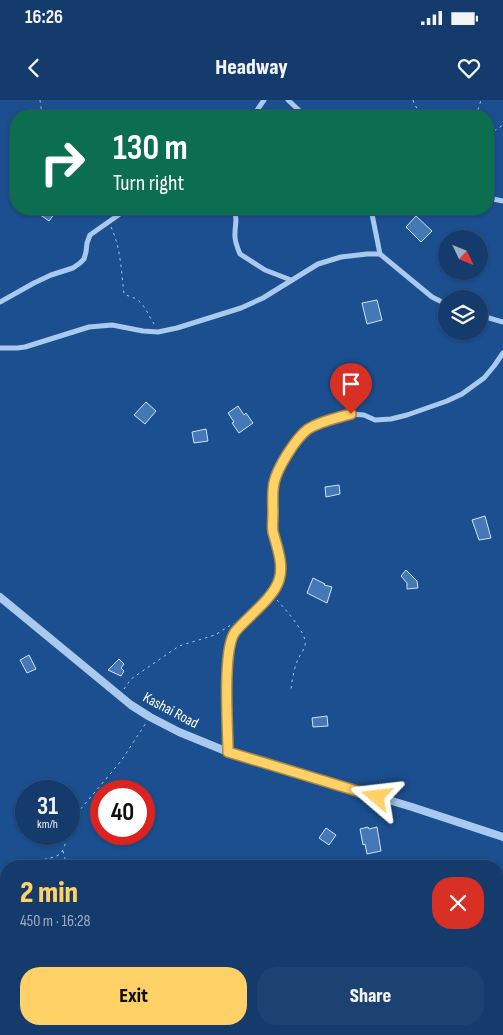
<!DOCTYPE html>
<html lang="en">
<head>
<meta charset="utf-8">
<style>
  :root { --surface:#143b6b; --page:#1d4271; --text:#f1f3f6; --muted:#9dadc1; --line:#33557e; --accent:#ffd166 }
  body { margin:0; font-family:"Sofia Sans Condensed",sans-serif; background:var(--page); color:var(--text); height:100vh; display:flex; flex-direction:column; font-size:19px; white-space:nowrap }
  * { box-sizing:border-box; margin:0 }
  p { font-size:16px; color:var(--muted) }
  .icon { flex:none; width:28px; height:28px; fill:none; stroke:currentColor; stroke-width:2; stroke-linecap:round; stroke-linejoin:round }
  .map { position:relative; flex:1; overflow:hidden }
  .drawer { position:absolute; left:0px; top:760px; width:504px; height:175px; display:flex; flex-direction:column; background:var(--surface); border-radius:20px 20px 0 0; box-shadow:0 1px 4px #0004,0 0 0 1px var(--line) }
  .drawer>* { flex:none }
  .guide { position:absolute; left:10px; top:10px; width:484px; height:105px; border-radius:20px; box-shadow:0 1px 4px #0004,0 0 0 1px var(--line); background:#0b6e4f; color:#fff; overflow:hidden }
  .needle { width:32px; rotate:133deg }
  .fabs { position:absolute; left:438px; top:130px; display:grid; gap:10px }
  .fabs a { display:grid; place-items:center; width:50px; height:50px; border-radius:50%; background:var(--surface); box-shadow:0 1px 4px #0004,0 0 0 1px var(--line); font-size:25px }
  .speed { position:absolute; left:15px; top:680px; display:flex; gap:10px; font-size:25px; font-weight:700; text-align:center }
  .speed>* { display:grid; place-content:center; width:65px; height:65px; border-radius:50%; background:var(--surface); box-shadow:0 1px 4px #0004,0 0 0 1px var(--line); line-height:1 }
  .speed small { font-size:12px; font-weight:400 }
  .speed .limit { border:8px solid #d22; background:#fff; color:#111 }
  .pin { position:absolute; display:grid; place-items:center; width:42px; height:42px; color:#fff; margin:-51px -21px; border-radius:50% 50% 50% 0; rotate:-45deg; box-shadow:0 0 5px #0007 }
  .pin .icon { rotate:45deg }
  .me { position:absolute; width:55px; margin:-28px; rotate:287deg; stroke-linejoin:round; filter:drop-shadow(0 0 4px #0008) }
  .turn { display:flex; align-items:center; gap:18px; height:105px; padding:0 20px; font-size:22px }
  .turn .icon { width:65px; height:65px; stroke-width:2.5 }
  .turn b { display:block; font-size:35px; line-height:42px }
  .round { display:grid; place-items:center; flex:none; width:52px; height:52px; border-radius:20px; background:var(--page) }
  .overview { display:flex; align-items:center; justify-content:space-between; height:85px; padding:0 20px }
  h1 { font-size:30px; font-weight:800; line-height:38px; color:var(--accent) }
  .primary-button { display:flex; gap:10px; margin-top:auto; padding:10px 20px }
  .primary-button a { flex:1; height:58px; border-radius:20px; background:var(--accent); color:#111; font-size:20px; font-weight:800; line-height:58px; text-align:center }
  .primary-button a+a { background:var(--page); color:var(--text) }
  .status { display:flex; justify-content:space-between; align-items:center; height:35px; padding:0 25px; background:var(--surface); direction:ltr }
  .status svg { height:14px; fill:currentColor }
  header { display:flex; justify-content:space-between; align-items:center; height:65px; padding:0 20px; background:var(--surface); font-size:22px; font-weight:800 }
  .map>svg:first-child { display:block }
  .green { fill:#2e69ad }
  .building { fill:#4478b7; stroke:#cfe3fa }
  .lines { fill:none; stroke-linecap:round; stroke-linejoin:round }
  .path { stroke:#a9c9ee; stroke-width:1; stroke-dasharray:2.5 4; stroke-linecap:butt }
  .minor { stroke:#a9c9ee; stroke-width:5 }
  .tertiary { stroke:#a9c9ee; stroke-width:8 }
  .route-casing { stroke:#a68842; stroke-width:12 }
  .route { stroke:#ffd166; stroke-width:9 }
  .labels { text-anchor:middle; stroke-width:5; stroke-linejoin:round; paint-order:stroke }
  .street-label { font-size:15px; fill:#fff; stroke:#1b4f8f }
</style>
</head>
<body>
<div class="status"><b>16:26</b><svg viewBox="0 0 49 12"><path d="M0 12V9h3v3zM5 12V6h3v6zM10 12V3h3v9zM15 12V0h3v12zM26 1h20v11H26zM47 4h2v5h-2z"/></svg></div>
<header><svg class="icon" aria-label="back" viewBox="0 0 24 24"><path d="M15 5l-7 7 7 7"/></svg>Headway<svg class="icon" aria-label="heart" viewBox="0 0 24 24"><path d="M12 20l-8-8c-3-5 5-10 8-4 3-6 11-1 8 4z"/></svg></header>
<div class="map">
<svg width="503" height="935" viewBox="0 0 503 935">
  <rect width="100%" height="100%" fill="#1b4f8f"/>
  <g class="green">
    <path d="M 22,929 L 171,929 L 168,935 L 20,935 Z"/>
    <path d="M 353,929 L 433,929 L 428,935 L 346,935 Z"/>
  </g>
  <g class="building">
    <path d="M 42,109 L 58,109 L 49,121 L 39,114 Z"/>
    <path d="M 416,116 L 432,131 L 421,142 L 406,127 Z"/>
    <path d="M 377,200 L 382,220 L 367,224 L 362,203 Z"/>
    <path d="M 146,302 L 156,311 L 145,324 L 134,315 Z"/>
    <path d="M 238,306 L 244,315 L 246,313 L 253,323 L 239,333 L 232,323 L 234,322 L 228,313 Z"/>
    <path d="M 206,329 L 208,341 L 194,343 L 192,332 Z"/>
    <path d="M 339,385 L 340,394 L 326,397 L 325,387 Z"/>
    <path d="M 485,416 L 491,438 L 479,440 L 472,420 Z"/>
    <path d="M 406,470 L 417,481 L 418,488 L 407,489 L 407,483 L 401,476 Z"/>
    <path d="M 313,478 L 325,484 L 324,485 L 332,487 L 327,503 L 307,493 Z"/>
    <path d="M 29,555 L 36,569 L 27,573 L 20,560 Z"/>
    <path d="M 119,559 L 124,564 L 121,568 L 124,571 L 121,576 L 108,570 Z"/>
    <path d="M 327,616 L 328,626 L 313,627 L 312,618 Z"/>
    <path d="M 368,727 L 369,729 L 377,727 L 381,751 L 367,754 L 365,744 L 363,745 L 360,729 Z"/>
    <path d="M 326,728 L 336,735 L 329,745 L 319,738 Z"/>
  </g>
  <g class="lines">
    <g class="path">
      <path d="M 40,0 L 42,15"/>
      <path d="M 413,0 C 416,10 421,13 431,16"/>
      <path d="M 476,16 L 481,0"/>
      <path d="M 488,32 L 494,31 L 503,25"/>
      <path d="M 111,127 C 121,148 121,171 124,193 L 125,195 C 144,199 145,210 154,224"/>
      <path d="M 277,500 C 284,508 308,534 305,545 C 304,550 300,555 298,559 C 294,569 292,580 291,590"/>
      <path d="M 124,589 L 131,579 L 179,546 L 215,535 L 234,523"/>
      <path d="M 69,732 L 79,711 L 121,661 L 146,623"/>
      <path d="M 63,751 L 67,766"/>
      <path d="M 19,766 C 30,760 55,760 61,753 C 65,748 66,740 68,734"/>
      <path d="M 0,776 L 6,774"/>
      <path d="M 0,825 L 6,828"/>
    </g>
    <g class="minor">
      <path d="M 288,0 L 305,16"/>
      <path d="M 253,16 L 264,0"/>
      <path d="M 488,98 L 503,101"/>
      <path d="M 234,109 C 238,118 235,124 235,133 C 234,140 237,147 240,154 L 265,170 L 291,180"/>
      <path d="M 371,109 L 380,154 L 432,197 L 446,204"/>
      <path d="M 0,202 L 34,183 L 51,175 L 73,168 L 80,163 L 84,159 L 86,152 L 87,143 L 90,135 L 127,109"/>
      <path d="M 479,215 L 503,222"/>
      <path d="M 0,248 L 17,248 L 25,247 L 89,227 L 112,225 L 143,231 L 158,232 L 177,228 L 241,208 L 263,198 L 318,164 L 341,157 L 367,154 L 380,154"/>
      <path d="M 228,652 L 227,600 L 230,545 L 231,539 L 236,532 L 253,514 L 274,491 L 279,480 L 281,468 L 277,442 L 273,431 L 273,392 L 277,372 L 297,339 L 307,330 L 315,325 L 351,314 L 364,315 L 375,320 L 391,319 L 407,315 L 447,301 L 462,294 L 484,278 L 494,266 L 503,253"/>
      <path d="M 498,918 L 503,909"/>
      <path d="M 490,935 L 492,929"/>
    </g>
    <path class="tertiary" d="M 0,497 L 131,605 L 150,617 L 179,632 L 228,652 L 412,707 L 503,737"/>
  </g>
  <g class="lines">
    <g class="route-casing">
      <path id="route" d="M 351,314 C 337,318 321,321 308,329 C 296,338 277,368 274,383 C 272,393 273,403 273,413 C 273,419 272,426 273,432 C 277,447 284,465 279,480 C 273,499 247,517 235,532 C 222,550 228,628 228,652 L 377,697"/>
    </g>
    <use href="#route" class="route"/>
  </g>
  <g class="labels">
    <g class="street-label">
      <text transform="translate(171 610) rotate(28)" y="5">Kashai Road</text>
    </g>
  </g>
</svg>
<div class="fabs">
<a><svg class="needle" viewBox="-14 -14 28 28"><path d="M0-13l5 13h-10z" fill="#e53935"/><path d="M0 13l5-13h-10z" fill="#9dadc1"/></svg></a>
<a><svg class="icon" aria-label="layers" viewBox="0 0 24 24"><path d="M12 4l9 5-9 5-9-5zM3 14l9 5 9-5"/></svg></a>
</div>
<div class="speed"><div>31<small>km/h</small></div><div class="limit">40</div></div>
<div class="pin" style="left:351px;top:314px;background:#d93025"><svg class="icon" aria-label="arrive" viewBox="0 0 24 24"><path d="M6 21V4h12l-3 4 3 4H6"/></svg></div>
<svg class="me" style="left:377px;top:697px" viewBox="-20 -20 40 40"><path d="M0-17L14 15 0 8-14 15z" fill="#ffd166" stroke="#fff" stroke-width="4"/></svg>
<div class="guide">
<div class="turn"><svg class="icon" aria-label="right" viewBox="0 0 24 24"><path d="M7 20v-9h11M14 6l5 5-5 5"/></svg><div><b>130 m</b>Turn right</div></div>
</div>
<section class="drawer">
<div class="overview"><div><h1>2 min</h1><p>450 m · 16:28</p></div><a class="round" style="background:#d93025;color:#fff"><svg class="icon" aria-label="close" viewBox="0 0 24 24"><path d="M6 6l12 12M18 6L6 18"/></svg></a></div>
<div class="primary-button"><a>Exit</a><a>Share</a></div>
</section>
</div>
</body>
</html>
